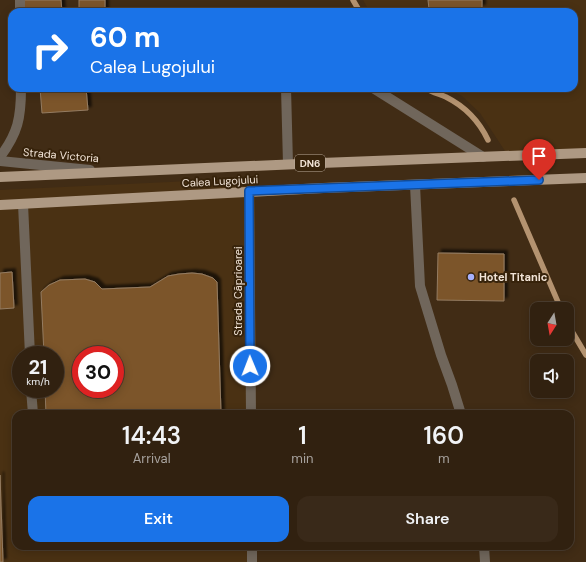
<!DOCTYPE html>
<html lang="en">
<head>
<meta charset="utf-8">
<style>
  :root { --surface:#312110; --page:#392919; --text:#f1f3f6; --muted:#a8a39f; --line:#4c3e30; --accent:#1a73e8 }
  body { margin:0; font-family:"DM Sans",sans-serif; background:var(--page); color:var(--text); height:100vh; display:flex; flex-direction:column; font-size:15px; white-space:nowrap }
  * { box-sizing:border-box; margin:0 }
  p { font-size:13px; color:var(--muted) }
  .icon { flex:none; width:22px; height:22px; fill:none; stroke:currentColor; stroke-width:2; stroke-linecap:round; stroke-linejoin:round }
  .map { position:relative; flex:1; overflow:hidden }
  .side { position:absolute; left:12px; top:410px; width:562px; height:140px; display:flex; flex-direction:column; background:var(--surface); border-radius:12px; box-shadow:0 2px 10px #0003,0 0 0 1px var(--line) }
  .side>* { flex:none }
  .hud { position:absolute; left:8px; top:8px; width:570px; height:84px; border-radius:12px; box-shadow:0 2px 10px #0003,0 0 0 1px var(--line); background:#1a73e8; color:#fff; overflow:hidden }
  .needle { width:26px; rotate:191deg }
  .buttons { position:absolute; left:530px; top:302px; display:grid; gap:8px }
  .buttons a { display:grid; place-items:center; width:44px; height:44px; border-radius:8px; background:var(--surface); box-shadow:0 2px 10px #0003,0 0 0 1px var(--line); font-size:20px }
  .speed { position:absolute; left:12px; top:346px; display:flex; gap:8px; font-size:20px; font-weight:700; text-align:center }
  .speed>* { display:grid; place-content:center; width:52px; height:52px; border-radius:50%; background:var(--surface); box-shadow:0 2px 10px #0003,0 0 0 1px var(--line); line-height:1 }
  .speed small { font-size:10px; font-weight:400 }
  .speed .limit { border:6px solid #d22; background:#fff; color:#111 }
  .pin { position:absolute; display:grid; place-items:center; width:34px; height:34px; color:#fff; margin:-41px -17px; border-radius:50% 50% 50% 0; rotate:-45deg; box-shadow:0 0 4px #0007 }
  .pin .icon { rotate:45deg }
  .me { position:absolute; width:44px; margin:-22px; rotate:359deg; stroke-linejoin:round; filter:drop-shadow(0 0 3px #0008) }
  .turn { display:flex; align-items:center; gap:14px; height:84px; padding:0 16px; font-size:18px }
  .turn .icon { width:52px; height:52px; stroke-width:2.5 }
  .turn b { display:block; font-size:28px; line-height:34px }
  .eta { display:flex; justify-content:space-evenly; align-items:center; height:68px; text-align:center }
  .eta b { font-size:24px; font-weight:600; line-height:28px }
  .primary-button { display:flex; gap:8px; margin-top:auto; padding:8px 16px }
  .primary-button a { flex:1; height:46px; border-radius:12px; background:var(--accent); color:#fff; font-size:16px; font-weight:600; line-height:46px; text-align:center }
  .primary-button a+a { background:var(--page); color:var(--text) }
  .map>svg:first-child { display:block }
  .built { fill:#4a3113; fill-rule:evenodd }
  .lines { fill:none; stroke-linecap:round; stroke-linejoin:round }
  .stream { stroke:#b49370; stroke-width:5.5 }
  .building { fill:#7c5529; stroke:#947c62; fill-rule:evenodd; filter:url(#shadow) }
  .minor { stroke:#70665b; stroke-width:10 }
  .major { stroke:#ae9983; stroke-width:10 }
  .route-casing { stroke:#114b97; stroke-width:10 }
  .route { stroke:#1a73e8; stroke-width:7 }
  .poi-dot { fill:#a7b1fc; stroke:#37230b; stroke-width:1.5 }
  .labels { text-anchor:middle; stroke-width:4; stroke-linejoin:round; paint-order:stroke }
  .shield { fill:#37230b; stroke:#b9a999; stroke-width:1 }
  .shield-label { font-size:10px; font-weight:bold; fill:#f1e3d6 }
  .street-label { font-size:11px; fill:#f1e3d6; stroke:#37230b }
  .poi-label { font-size:11px; font-weight:bold; fill:#f1e3d6; stroke:#37230b; text-anchor:start }
</style>
</head>
<body>
<div class="map">
<svg width="586" height="562" viewBox="0 0 586 562">
  <defs>
    <filter id="shadow"><feDropShadow dx="3.5" dy="-3.5" stdDeviation="1" flood-color="#0009"/></filter>
  </defs>
  <rect width="100%" height="100%" fill="#412c15"/>
  <g class="built">
    <path d="M 363,0 L 586,0 L 586,152 L 507,154 L 480,113 L 462,96 L 446,88 L 574,88 L 574,12 L 370,12 Z"/>
    <path d="M 255,178 L 256,414 L 16,414 L 16,546 L 256,546 L 257,562 L 0,562 L 0,190 ZM 21,355 L 55,355 L 55,389 L 21,389 ZM 81,355 L 115,355 L 115,389 L 81,389 Z"/>
  </g>
  <g class="lines">
    <g class="stream">
      <path d="M 353,0 L 360,12"/>
      <path d="M 425,88 C 432,92 439,94 446,97 C 464,106 479,121 488,140"/>
      <path d="M 514,200 L 561,309"/>
      <path d="M 567,323 L 586,355"/>
    </g>
  </g>
  <g class="building">
    <path d="M 22,0 L 61,0 L 62,12 L 22,12 Z"/>
    <rect x="79" y="0" width="26" height="12"/>
    <path d="M 428,0 L 482,0 L 482,8 L 429,9 Z"/>
    <path d="M 40,88 L 86,88 L 88,110 L 42,113 Z"/>
    <path d="M 438,253 L 504,254 L 504,301 L 437,300 Z"/>
    <path d="M 12,272 L 14,308 L 0,309 L 0,273 Z"/>
    <path d="M 192,273 L 202,274 L 213,278 L 217,282 L 221,414 L 46,414 L 45,389 L 55,389 L 55,355 L 44,355 L 41,292 L 49,285 L 60,280 L 85,279 L 95,282 L 102,289 L 150,287 L 168,276 L 179,274 ZM 81,355 L 115,355 L 115,389 L 81,389 Z"/>
    <path d="M 0,475 L 3,562 L 0,562 Z"/>
  </g>
  <g class="lines">
    <g class="minor">
      <path d="M 20,0 L 20,12"/>
      <path d="M 286,88 L 288,164"/>
      <path d="M 373,88 L 483,157"/>
      <path d="M 0,157 C 18,133 21,118 21,88"/>
      <path d="M 0,161 L 90,170"/>
      <path d="M 415,185 L 420,286 L 441,355 L 452,385 L 461,414"/>
      <path d="M 249,191 L 251,414"/>
      <path d="M 23,204 L 30,355"/>
      <path d="M 31,389 L 33,414"/>
      <path d="M 252,546 L 252,562"/>
      <path d="M 484,546 L 485,562"/>
    </g>
    <g class="major">
      <path d="M 0,177 L 321,163 L 586,153"/>
      <path d="M 0,205 L 323,188 L 586,178"/>
    </g>
  </g>
  <g class="lines">
    <g class="route-casing">
      <path id="route" d="M 250,366 L 249,191 L 539,180"/>
    </g>
    <use href="#route" class="route"/>
  </g>
  <circle class="poi-dot" cx="471" cy="277" r="4"/>
  <g class="labels">
    <rect class="shield" x="295" y="155" width="30" height="16" rx="3"/>
    <g class="shield-label">
      <text x="310" y="167">DN6</text>
    </g>
    <g class="street-label">
      <text transform="translate(61 155) rotate(5)" y="4">Strada Victoria</text>
      <text transform="translate(220 181) rotate(-3)" y="4">Calea Lugojului</text>
      <text transform="translate(238 291) rotate(-90)" y="4">Strada Căprioarei</text>
    </g>
    <g class="poi-label">
      <text x="479" y="281">Hotel Titanic</text>
    </g>
  </g>
</svg>
<div class="buttons">
<a><svg class="needle" viewBox="-14 -14 28 28"><path d="M0-13l5 13h-10z" fill="#e53935"/><path d="M0 13l5-13h-10z" fill="#a8a39f"/></svg></a>
<a><svg class="icon" aria-label="sound" viewBox="0 0 24 24"><path d="M4 9h4l5-4v14l-5-4H4zM17 9q2 3 0 6"/></svg></a>
</div>
<div class="speed"><div>21<small>km/h</small></div><div class="limit">30</div></div>
<div class="pin" style="left:539px;top:180px;background:#d93025"><svg class="icon" aria-label="arrive" viewBox="0 0 24 24"><path d="M6 21V4h12l-3 4 3 4H6"/></svg></div>
<svg class="me" style="left:250px;top:366px" viewBox="-20 -20 40 40"><circle r="17" fill="#1a73e8" stroke="#fff" stroke-width="3"/><path d="M0-11L8 9 0 5-8 9z" fill="#fff"/></svg>
<div class="hud">
<div class="turn"><svg class="icon" aria-label="right" viewBox="0 0 24 24"><path d="M7 20v-9h11M14 6l5 5-5 5"/></svg><div><b>60 m</b>Calea Lugojului</div></div>
</div>
<section class="side">
<div class="eta">
<div><b>14:43</b><p>Arrival</p></div>
<div><b>1</b><p>min</p></div>
<div><b>160</b><p>m</p></div>
</div>
<div class="primary-button"><a>Exit</a><a>Share</a></div>
</section>
</div>
</body>
</html>
